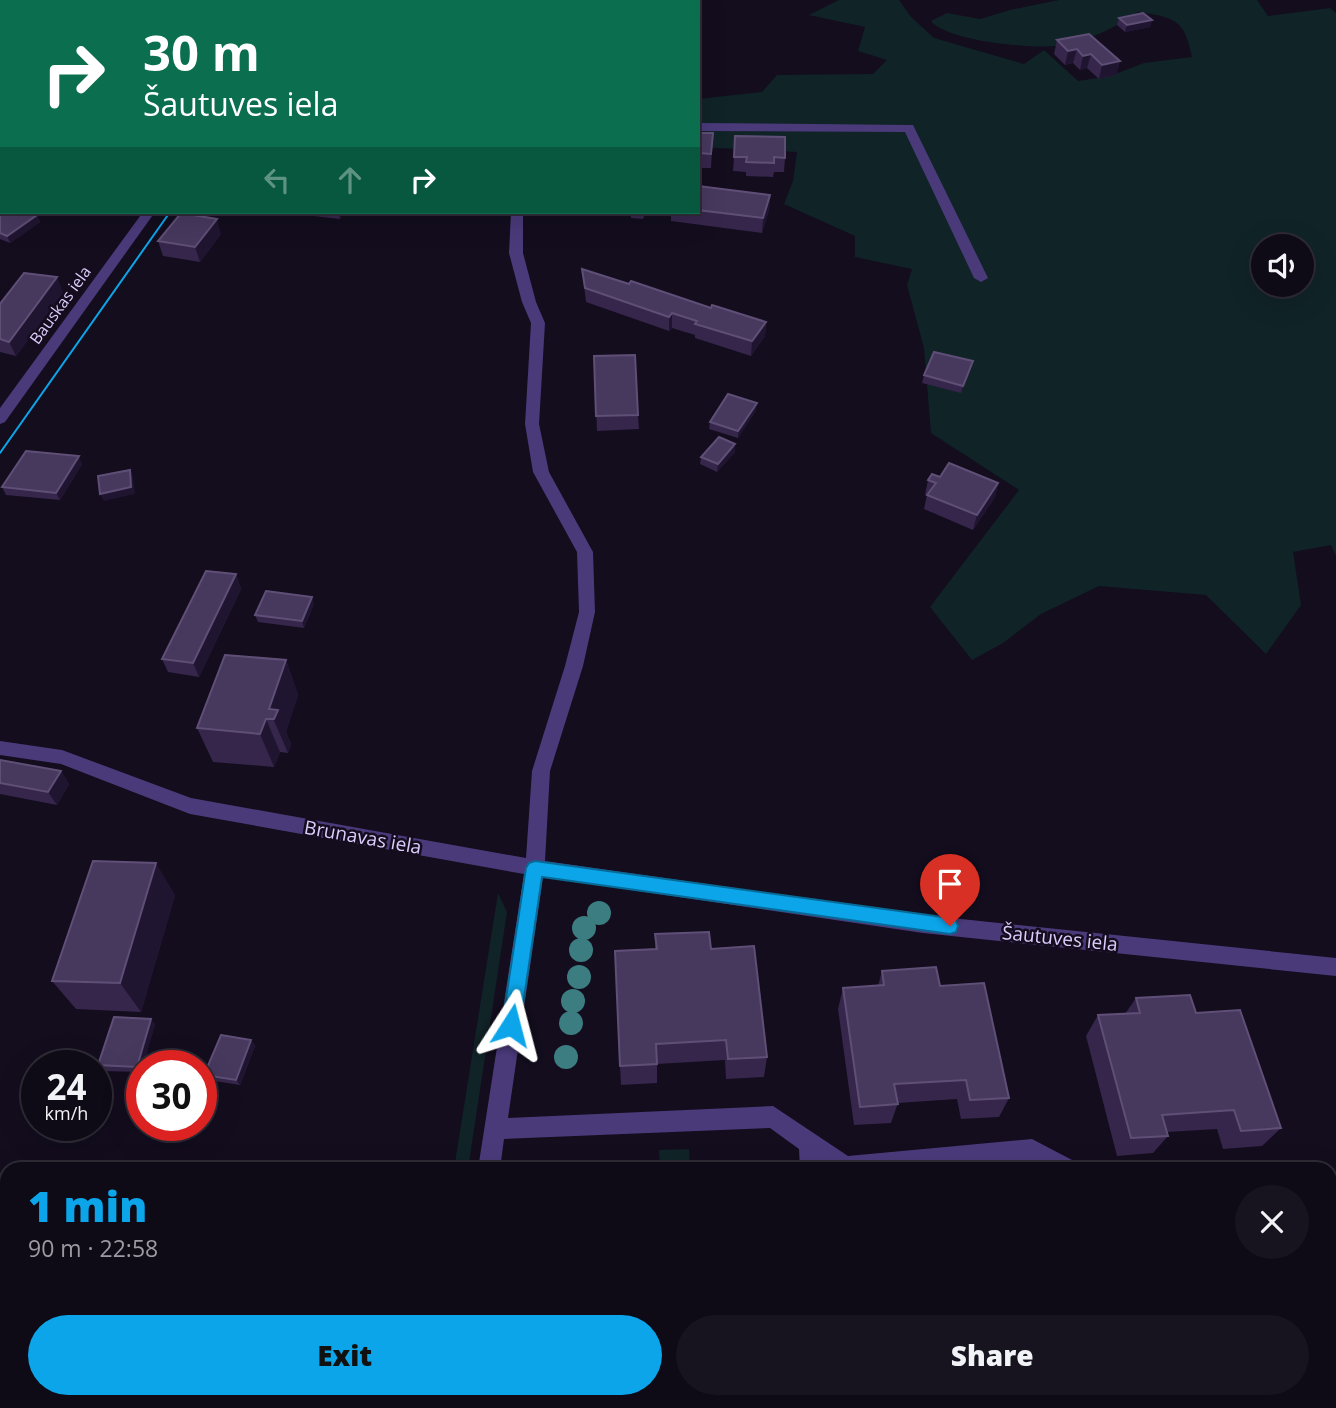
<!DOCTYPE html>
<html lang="en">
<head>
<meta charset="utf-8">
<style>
  :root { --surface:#0e0a16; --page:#17131f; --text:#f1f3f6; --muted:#9b9aa1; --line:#2e2b35; --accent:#0ca5e9 }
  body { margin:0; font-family:"Open Sans",sans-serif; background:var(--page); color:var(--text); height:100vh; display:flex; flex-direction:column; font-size:26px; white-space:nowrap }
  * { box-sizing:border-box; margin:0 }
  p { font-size:23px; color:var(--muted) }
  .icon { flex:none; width:38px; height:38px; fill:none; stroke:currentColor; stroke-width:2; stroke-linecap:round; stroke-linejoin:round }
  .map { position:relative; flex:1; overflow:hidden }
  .side { position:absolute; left:0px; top:1162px; width:1337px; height:247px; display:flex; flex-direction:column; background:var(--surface); border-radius:21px 21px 0 0; box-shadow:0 7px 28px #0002,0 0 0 2px var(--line) }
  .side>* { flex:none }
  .top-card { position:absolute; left:0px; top:0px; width:700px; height:214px; box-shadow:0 7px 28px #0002,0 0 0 2px var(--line); background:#0b6e4f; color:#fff; overflow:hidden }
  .tools { position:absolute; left:1251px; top:234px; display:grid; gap:14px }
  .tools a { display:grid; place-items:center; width:63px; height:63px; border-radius:50%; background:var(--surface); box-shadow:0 7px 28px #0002,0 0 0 2px var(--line); font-size:35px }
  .speed { position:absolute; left:21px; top:1050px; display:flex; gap:14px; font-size:35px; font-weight:700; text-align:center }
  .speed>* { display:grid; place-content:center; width:91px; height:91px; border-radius:50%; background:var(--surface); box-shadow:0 7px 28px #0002,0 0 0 2px var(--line); line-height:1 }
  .speed small { font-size:18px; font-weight:400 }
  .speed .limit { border:10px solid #d22; background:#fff; color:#111 }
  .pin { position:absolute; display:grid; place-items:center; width:60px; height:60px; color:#fff; margin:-72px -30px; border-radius:50% 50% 50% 0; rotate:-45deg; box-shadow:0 0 7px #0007 }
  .pin .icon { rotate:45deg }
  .me { position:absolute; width:77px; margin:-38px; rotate:9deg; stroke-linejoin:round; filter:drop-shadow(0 0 5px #0008) }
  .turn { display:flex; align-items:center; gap:24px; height:147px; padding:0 28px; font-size:32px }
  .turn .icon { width:91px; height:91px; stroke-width:2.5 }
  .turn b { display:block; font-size:49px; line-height:60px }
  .lanes { display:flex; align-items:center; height:66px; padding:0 28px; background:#0003; justify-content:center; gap:35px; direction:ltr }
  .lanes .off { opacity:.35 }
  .round { display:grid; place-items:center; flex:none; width:74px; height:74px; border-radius:37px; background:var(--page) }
  .headline { display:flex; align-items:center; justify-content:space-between; height:119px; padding:0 28px }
  h1 { font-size:42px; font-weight:800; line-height:52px; color:var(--accent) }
  .button { display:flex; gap:14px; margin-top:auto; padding:14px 28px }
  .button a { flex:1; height:80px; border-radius:42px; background:var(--accent); color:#111; font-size:28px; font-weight:800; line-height:80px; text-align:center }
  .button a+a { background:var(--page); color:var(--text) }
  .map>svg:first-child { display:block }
  .green { fill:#102327; fill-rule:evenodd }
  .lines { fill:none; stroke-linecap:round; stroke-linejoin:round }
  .minor { fill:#4a3a7a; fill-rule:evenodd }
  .tram { stroke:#0ca5e9; stroke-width:2 }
  .tree { fill:#3c7d81 }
  .wall { fill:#36264b }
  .shaded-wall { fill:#201531 }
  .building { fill:#47385e; stroke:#5f4f77; stroke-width:2 }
  .route { fill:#0ca5e9; stroke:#086b97; stroke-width:2 }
  .labels { text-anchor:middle; stroke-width:5; stroke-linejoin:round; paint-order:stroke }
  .far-street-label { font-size:16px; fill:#dcccfc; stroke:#130d1e }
  .street-label { font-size:19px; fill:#dcccfc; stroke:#130d1e }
</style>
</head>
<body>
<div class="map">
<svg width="1336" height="1408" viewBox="0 0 1336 1408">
  <rect width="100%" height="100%" fill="#130d1e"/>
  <g class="green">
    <path d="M 839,0 L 899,0 L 911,17 L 934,38 L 1024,64 L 1044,50 L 1078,81 L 1110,76 L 1144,63 L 1192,57 C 1184,18 1175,18 1138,12 C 1116,27 1092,39 1065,45 C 1040,50 947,42 931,21 L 947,13 L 980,19 L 1010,10 L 1059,0 L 1257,0 L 1268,16 L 1330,8 L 1336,13 L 1336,556 L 1331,545 L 1293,552 L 1301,605 L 1266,654 L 1206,595 L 1099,586 L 1041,614 L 1003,643 L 972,660 L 930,607 L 1019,490 L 931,433 L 924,348 L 907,285 L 912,269 L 855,257 L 855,236 L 784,204 L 793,181 L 797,152 L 698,147 L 698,99 L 762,92 L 777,75 L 873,74 L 887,60 L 858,51 L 865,27 L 809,15 ZM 1264,247 L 1302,247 L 1302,285 L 1264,285 Z"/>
    <path d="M 498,893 L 507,912 L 468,1169 L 454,1169 Z"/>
    <path d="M 689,1149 L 690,1169 L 660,1169 L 659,1150 Z"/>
    <path d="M 1330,1358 L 1336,1366 L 1336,1408 L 1205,1408 L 1222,1407 L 1221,1402 L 1330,1402 Z"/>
    <path d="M 518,1402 L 594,1402 L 595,1408 L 518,1408 Z"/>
    <path d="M 794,1402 L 879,1402 L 879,1408 L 797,1408 Z"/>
  </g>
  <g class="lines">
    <g class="minor">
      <path d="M 59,0 L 71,0 L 58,2 Z"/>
      <path d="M 295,0 L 305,0 L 294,2 Z"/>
      <path d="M 0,34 L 2,34 L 0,41 Z"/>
      <path d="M 698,123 L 913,125 L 988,278 L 981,282 L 974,278 L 905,132 L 698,131 Z"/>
      <path d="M 143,212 L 155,212 L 5,422 L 0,424 L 0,408 Z"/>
      <path d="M 511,212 L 523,212 L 523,253 L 536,302 L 545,323 L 539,424 L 549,472 L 593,552 L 595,612 L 583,666 L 550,771 L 545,861 L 923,915 L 1336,958 L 1336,976 L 923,933 L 543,877 L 508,1118 L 773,1106 L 848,1156 L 1032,1139 L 1074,1161 L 1077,1169 L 1044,1169 L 1030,1161 L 944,1169 L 829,1169 L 822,1164 L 822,1169 L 800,1169 L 799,1149 L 770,1128 L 504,1139 L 500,1169 L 478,1169 L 524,874 L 190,814 L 61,764 L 0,755 L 0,741 L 62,750 L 191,798 L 526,858 L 532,771 L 565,666 L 579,612 L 577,552 L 533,472 L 525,424 L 531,323 L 522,302 L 509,253 Z"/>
      <path d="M 442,1402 L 466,1402 L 465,1408 L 441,1408 Z"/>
    </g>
    <g class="tram">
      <path d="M 316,2 L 318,0"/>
      <path d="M 0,453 L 170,212"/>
    </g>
  </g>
  <g class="tree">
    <circle cx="599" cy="913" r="12"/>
    <circle cx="584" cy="928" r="12"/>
    <circle cx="581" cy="950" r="12"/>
    <circle cx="579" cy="977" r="12"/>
    <circle cx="573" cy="1001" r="12"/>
    <circle cx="571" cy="1023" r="12"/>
    <circle cx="566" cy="1057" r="12"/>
  </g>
  <g class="wall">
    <path d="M 0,0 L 39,0 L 36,2 L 0,2 Z"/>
    <path d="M 1119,18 L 1152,20 L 1150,27 L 1125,32 L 1117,25 Z"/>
    <path d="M 1057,40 L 1120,61 L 1116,75 L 1099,79 L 1087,68 L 1080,70 L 1073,63 L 1065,65 L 1054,54 Z"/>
    <path d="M 698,133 L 713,133 L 711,168 L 700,168 L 699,173 L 698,173 Z"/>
    <path d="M 734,157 L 785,158 L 784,172 L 774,172 L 773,177 L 746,176 L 746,172 L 733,171 Z"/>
    <path d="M 698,186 L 770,195 L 769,210 L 762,233 L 671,221 L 671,212 L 698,212 Z"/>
    <path d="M 313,212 L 343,212 L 340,219 L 314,216 Z"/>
    <path d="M 617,212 L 646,212 L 643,219 L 631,218 L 631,214 Z"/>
    <path d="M 37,215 L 40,222 L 10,243 L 0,239 L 0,216 Z"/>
    <path d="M 221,234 L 200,262 L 163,256 L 158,241 Z"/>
    <path d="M 582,269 L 711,308 L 766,322 L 765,336 L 751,356 L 695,338 L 695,335 L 672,328 L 669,331 L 586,302 Z"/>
    <path d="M 63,292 L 16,356 L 0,352 L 0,304 Z"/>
    <path d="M 594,356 L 638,415 L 639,429 L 597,431 Z"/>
    <path d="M 971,369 L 961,393 L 922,383 L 924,375 Z"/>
    <path d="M 756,410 L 738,438 L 709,429 L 710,422 Z"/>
    <path d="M 735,444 L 735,452 L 717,472 L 700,464 L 701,457 Z"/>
    <path d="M 82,464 L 60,500 L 6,495 L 2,487 Z"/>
    <path d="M 940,477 L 998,483 L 995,497 L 973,530 L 924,509 L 927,495 L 925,494 L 928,480 Z"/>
    <path d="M 236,574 L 241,589 L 199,677 L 168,672 L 162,659 Z"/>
    <path d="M 314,604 L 304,628 L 258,622 L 255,615 Z"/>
    <path d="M 286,660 L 298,695 L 286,732 L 291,744 L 288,753 L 280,752 L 274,767 L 213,762 L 197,728 Z"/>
    <path d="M 0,760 L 61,771 L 69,784 L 57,805 L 0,794 Z"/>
    <path d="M 175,895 L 141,1012 L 76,1009 L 52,981 Z"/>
    <path d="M 655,934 L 711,949 L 767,1057 L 764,1077 L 726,1079 L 725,1060 L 657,1064 L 657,1083 L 621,1085 L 620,1066 L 655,949 Z"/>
    <path d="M 882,971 L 940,986 L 1009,1098 L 999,1117 L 961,1119 L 957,1099 L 898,1103 L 891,1123 L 854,1125 L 838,1009 L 843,988 L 878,986 Z"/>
    <path d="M 1136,998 L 1196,1013 L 1281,1128 L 1262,1146 L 1223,1149 L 1217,1129 L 1167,1132 L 1168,1136 L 1153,1153 L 1117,1156 L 1086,1036 L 1098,1015 L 1125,1014 Z"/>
    <path d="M 155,1024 L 141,1072 L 103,1071 L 98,1065 Z"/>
    <path d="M 251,1040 L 255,1046 L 240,1085 L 208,1080 L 204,1075 Z"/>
    <path d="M 879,1402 L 1059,1402 L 1060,1408 L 879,1408 Z"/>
  </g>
  <g class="shaded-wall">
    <path d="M 21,0 L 39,0 L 36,2 L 22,2 Z"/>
    <path d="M 1152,20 L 1150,27 L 1125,32 L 1127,25 Z"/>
    <path d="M 1077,49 L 1073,63 L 1065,65 L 1068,51 Z"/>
    <path d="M 1091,54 L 1087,68 L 1080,70 L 1083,56 Z"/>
    <path d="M 1120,61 L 1116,75 L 1099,79 L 1102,65 Z"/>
    <path d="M 770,195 L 769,210 L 762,233 L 763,218 Z"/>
    <path d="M 338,212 L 343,212 L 340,219 Z"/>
    <path d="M 37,215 L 40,222 L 10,243 L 7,236 Z"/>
    <path d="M 217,219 L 221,234 L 200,262 L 195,247 Z"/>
    <path d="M 57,277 L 63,292 L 16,356 L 9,342 Z"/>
    <path d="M 672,313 L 672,328 L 669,331 L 669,317 Z"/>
    <path d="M 766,322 L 765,336 L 751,356 L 752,341 Z"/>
    <path d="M 973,361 L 971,369 L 961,393 L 963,386 Z"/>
    <path d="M 757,403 L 756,410 L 738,438 L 738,431 Z"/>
    <path d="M 735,444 L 735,452 L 717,472 L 718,464 Z"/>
    <path d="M 79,456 L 82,464 L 60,500 L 56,493 Z"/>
    <path d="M 130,470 L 133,477 L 135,494 L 104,501 L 100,494 Z"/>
    <path d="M 998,483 L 995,497 L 973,530 L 977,515 Z"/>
    <path d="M 236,574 L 241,589 L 199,677 L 193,663 Z"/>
    <path d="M 312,597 L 314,604 L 304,628 L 302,621 Z"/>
    <path d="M 286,660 L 298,695 L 286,732 L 291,744 L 288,753 L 269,709 Z"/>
    <path d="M 266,719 L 280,752 L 274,767 L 260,734 Z"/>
    <path d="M 61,771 L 69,784 L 57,805 L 48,792 Z"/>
    <path d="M 156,863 L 175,895 L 141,1012 L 120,983 Z"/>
    <path d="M 151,1019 L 155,1024 L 143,1066 L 142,1066 L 141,1072 L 137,1067 Z"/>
    <path d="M 251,1040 L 255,1046 L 240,1085 L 236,1080 Z"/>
  </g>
  <g class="building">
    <path d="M 127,0 L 168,0 L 166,2 L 126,2 Z"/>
    <path d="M 1143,13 L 1152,20 L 1127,25 L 1119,18 Z"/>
    <path d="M 1089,34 L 1120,61 L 1102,65 L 1091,54 L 1083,56 L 1077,49 L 1068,51 L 1057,40 Z"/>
    <path d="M 698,133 L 713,133 L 711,154 L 700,153 L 700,159 L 698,159 Z"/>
    <path d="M 735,136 L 785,137 L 785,158 L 774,157 L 774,163 L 746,162 L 747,157 L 734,157 Z"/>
    <path d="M 0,156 L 2,157 L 2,177 L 0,177 Z"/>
    <path d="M 698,186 L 770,195 L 763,218 L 698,210 Z"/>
    <path d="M 7,212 L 28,212 L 37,215 L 7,236 L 0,233 L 0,216 Z"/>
    <path d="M 181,213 L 217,219 L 195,247 L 158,241 Z"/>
    <path d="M 582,269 L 629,284 L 631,281 L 711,308 L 712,305 L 766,322 L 752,341 L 695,324 L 697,321 L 672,313 L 669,317 L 585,288 Z"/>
    <path d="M 24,273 L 57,277 L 9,342 L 0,339 L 0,304 Z"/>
    <path d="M 934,352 L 973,361 L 963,386 L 924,375 Z"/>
    <path d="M 635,355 L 638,415 L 596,416 L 594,356 Z"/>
    <path d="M 728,394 L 757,403 L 738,431 L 710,422 Z"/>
    <path d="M 719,437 L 735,444 L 718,464 L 701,457 Z"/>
    <path d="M 26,451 L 79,456 L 56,493 L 2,487 Z"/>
    <path d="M 949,463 L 998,483 L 977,515 L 927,495 L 936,483 L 928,480 L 932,474 L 940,477 Z"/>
    <path d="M 130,470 L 131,487 L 100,494 L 98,476 Z"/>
    <path d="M 206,571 L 236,574 L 193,663 L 162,659 Z"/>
    <path d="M 266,591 L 312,597 L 302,621 L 255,615 Z"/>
    <path d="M 225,655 L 286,660 L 269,709 L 278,710 L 274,719 L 266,719 L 260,734 L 197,728 Z"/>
    <path d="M 0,760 L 61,771 L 48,792 L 0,783 Z"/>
    <path d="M 93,861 L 156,863 L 120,983 L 52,981 Z"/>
    <path d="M 709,932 L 711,949 L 754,946 L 767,1057 L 728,1059 L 726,1040 L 656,1044 L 657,1064 L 620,1066 L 615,951 L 657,949 L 655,934 Z"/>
    <path d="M 936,967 L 940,986 L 984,983 L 1009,1098 L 970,1100 L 966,1080 L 894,1084 L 898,1104 L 860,1107 L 843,988 L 884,985 L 882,971 Z"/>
    <path d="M 1190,995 L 1196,1013 L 1240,1010 L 1281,1128 L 1241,1131 L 1234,1110 L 1162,1115 L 1168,1136 L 1131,1138 L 1098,1015 L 1140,1013 L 1136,998 Z"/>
    <path d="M 114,1017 L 151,1019 L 137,1067 L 98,1065 Z"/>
    <path d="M 221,1035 L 251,1040 L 236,1080 L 204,1075 Z"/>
    <rect x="592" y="1402" width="171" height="6"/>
    <path d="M 888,1402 L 1059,1402 L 1060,1408 L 889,1408 Z"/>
  </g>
  <path class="route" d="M 535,861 L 950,918 L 956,921 L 958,926 L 956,932 L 950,934 L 542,877 L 520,1025 L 518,1031 L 511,1033 L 504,1031 L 502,1025 L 526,868 L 529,863 Z"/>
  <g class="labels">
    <g class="far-street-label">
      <text transform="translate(60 305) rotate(-54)" y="6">Bauskas iela</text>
    </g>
    <g class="street-label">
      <text transform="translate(363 837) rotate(10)" y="7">Brunavas iela</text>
      <text transform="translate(1060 938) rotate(6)" y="7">Šautuves iela</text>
    </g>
  </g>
</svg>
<div class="tools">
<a><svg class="icon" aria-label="sound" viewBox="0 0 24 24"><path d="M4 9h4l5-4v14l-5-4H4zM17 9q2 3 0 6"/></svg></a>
</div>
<div class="speed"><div>24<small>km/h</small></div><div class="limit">30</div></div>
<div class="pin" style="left:950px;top:926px;background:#d93025"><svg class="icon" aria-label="arrive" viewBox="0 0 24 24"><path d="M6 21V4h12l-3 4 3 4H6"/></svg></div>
<svg class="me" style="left:511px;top:1025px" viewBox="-20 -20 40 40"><path d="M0-17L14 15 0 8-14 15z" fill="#0ca5e9" stroke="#fff" stroke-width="4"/></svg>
<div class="top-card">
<div class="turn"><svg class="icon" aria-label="right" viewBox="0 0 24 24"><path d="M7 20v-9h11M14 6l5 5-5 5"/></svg><div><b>30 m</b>Šautuves iela</div></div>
<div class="lanes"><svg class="icon off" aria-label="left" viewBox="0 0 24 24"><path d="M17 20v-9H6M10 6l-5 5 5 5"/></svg><svg class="icon off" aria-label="ahead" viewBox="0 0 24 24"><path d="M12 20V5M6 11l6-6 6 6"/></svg><svg class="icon" aria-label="right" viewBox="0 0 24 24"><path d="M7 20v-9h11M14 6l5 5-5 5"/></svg></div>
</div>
<section class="side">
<div class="headline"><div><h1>1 min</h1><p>90 m · 22:58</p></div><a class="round"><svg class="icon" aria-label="close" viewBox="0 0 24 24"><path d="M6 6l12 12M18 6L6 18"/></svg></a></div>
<div class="button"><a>Exit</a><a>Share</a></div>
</section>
</div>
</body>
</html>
